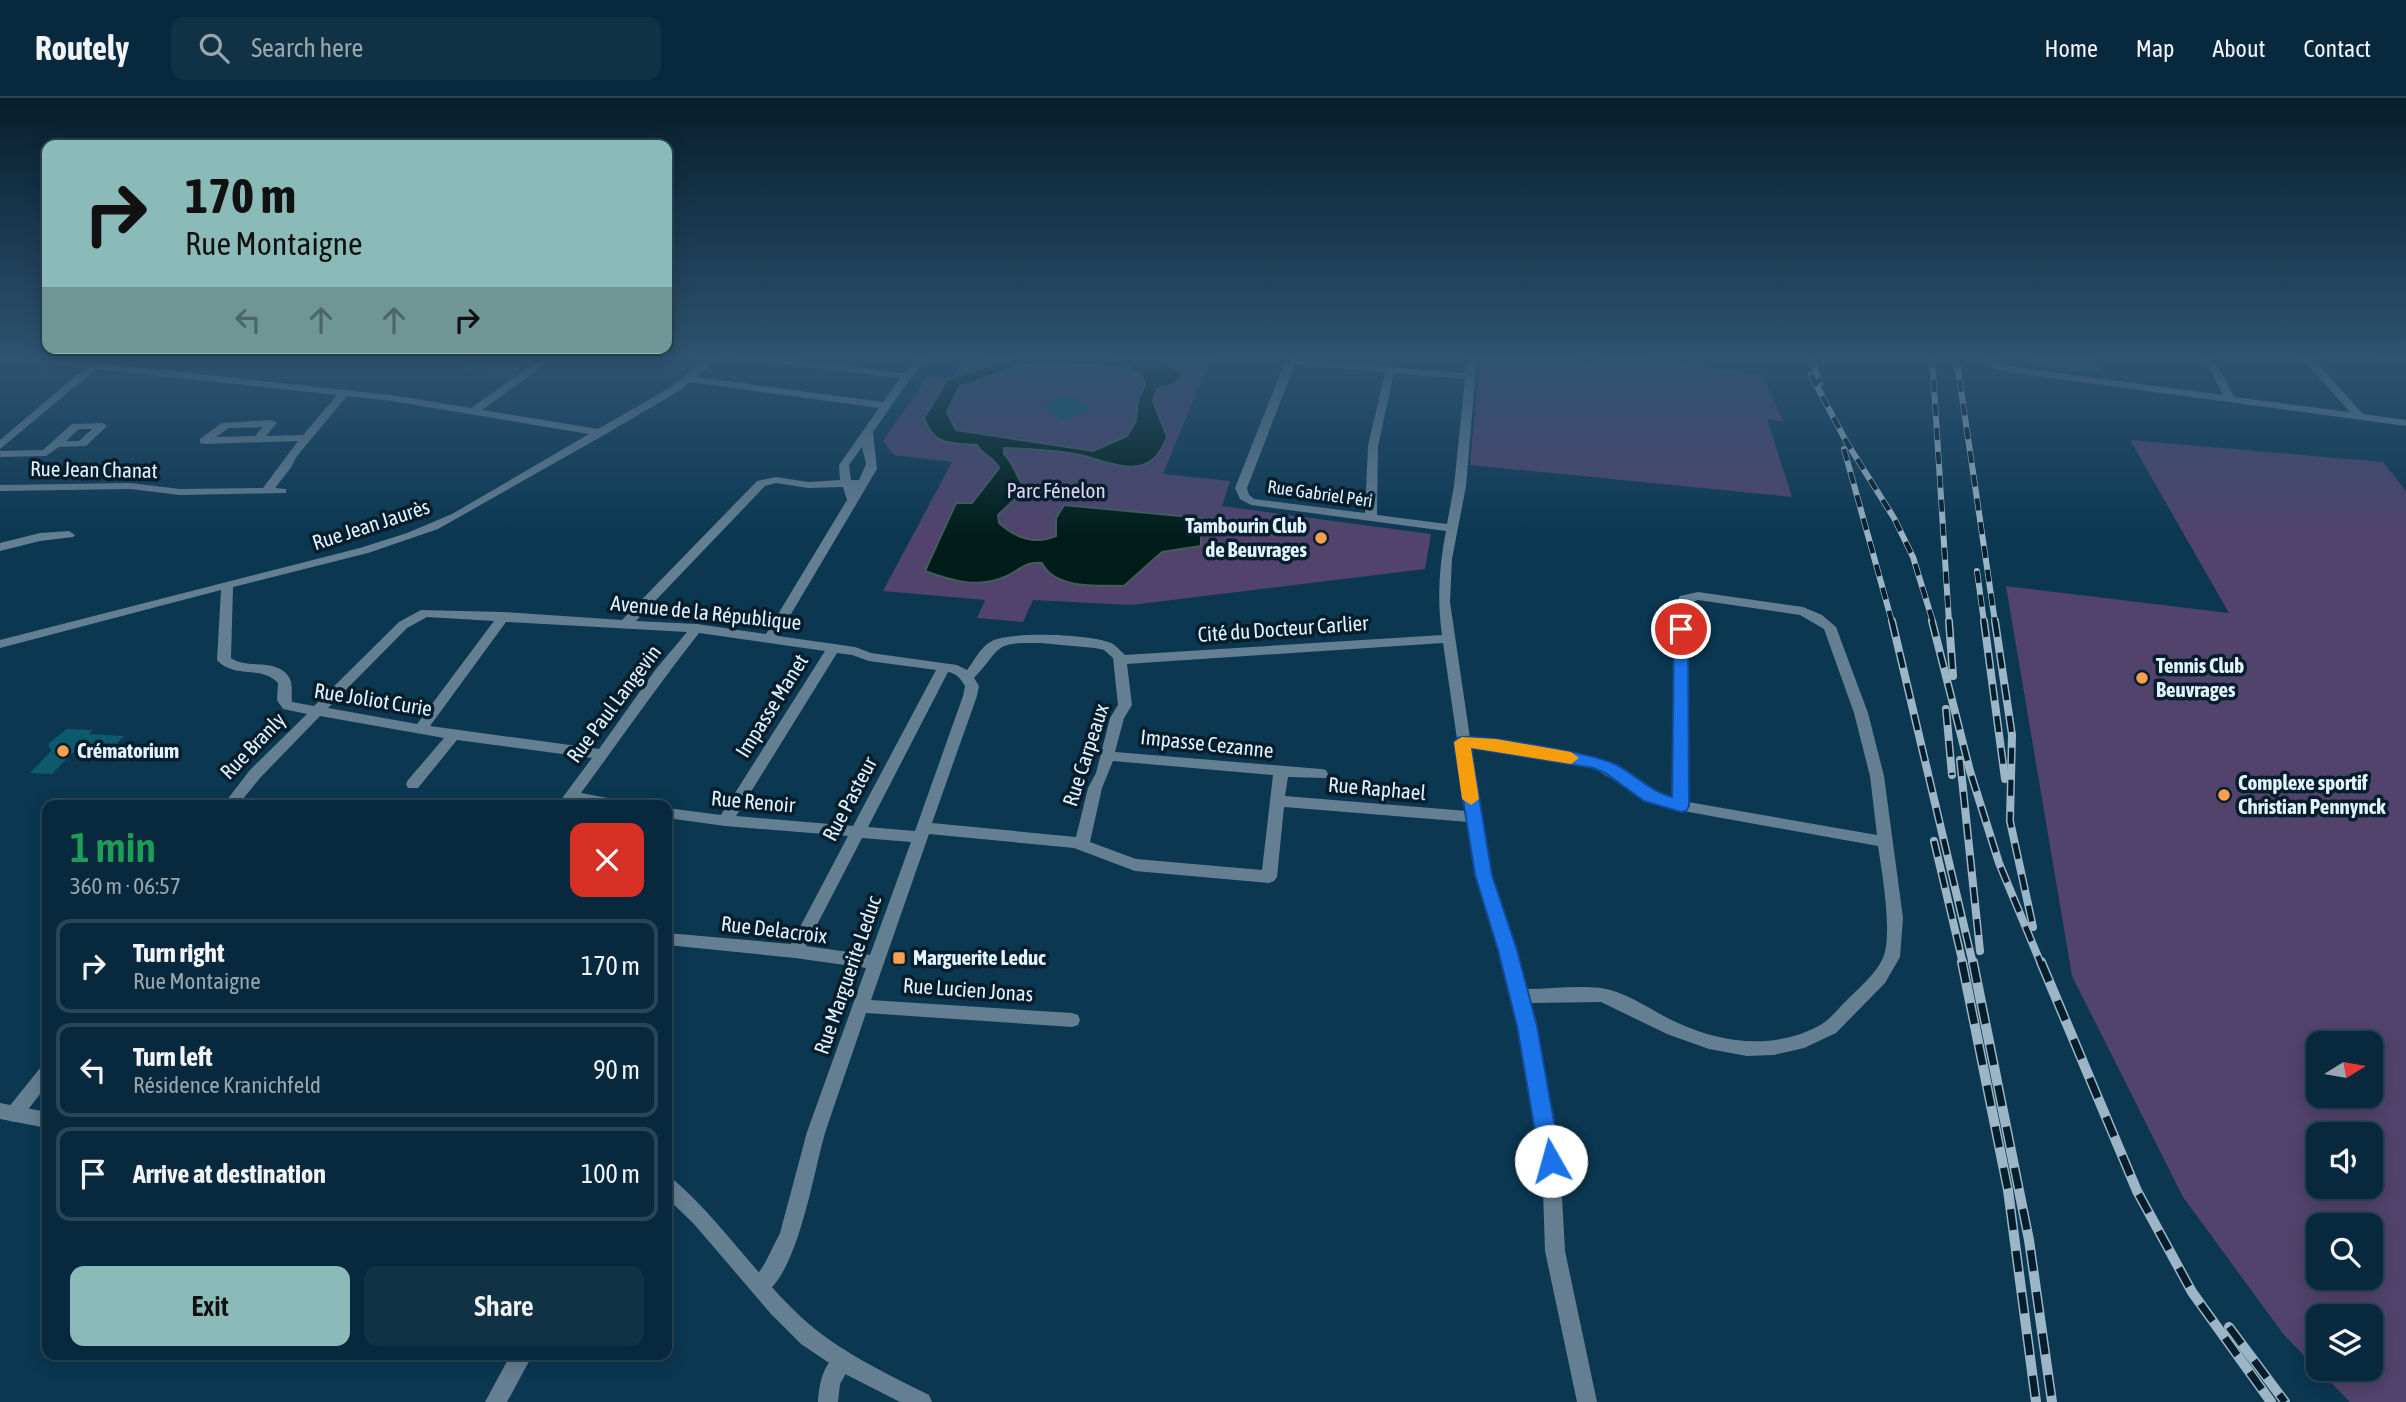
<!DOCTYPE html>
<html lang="en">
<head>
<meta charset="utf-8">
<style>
  :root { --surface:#08293d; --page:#113144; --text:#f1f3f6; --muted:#98a6b0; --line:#294557; --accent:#8bbbb9 }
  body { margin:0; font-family:"Asap Condensed",sans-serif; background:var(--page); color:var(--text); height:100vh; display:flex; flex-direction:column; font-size:26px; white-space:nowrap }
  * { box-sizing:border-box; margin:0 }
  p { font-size:23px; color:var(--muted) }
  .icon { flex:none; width:38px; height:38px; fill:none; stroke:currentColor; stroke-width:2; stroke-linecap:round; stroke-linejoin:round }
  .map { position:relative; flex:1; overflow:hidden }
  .panel { position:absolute; left:42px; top:702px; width:630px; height:560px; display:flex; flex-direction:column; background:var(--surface); border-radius:14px; box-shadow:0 4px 18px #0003,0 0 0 2px var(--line) }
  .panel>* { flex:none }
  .banner { position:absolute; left:42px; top:42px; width:630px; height:214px; border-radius:14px; box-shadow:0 4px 18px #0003,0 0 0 2px var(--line); background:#8bbbb9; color:#111; overflow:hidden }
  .needle { width:46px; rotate:79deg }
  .tools { position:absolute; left:2306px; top:933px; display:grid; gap:14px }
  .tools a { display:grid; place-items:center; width:77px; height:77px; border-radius:14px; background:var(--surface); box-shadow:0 4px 18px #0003,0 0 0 2px var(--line); font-size:35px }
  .pin { position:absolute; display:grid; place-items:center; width:60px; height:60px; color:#fff; margin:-30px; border:4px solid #fff; border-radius:50%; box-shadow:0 2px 7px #0007 }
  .me { position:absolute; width:77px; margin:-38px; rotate:353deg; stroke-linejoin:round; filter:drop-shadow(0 0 5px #0008) }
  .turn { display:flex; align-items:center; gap:24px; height:147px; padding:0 28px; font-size:32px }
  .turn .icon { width:91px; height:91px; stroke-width:2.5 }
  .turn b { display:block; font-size:49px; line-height:60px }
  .lanes { display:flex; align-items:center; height:66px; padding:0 28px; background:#0003; justify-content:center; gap:35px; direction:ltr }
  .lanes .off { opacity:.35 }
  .round { display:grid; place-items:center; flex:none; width:74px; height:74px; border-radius:14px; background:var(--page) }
  .summary { display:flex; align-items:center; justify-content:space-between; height:119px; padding:0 28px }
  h1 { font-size:42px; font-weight:600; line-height:52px; color:#1e9e55 }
  .button { display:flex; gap:14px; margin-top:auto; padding:14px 28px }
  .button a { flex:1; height:80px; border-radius:14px; background:var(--accent); color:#111; font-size:28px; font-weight:600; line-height:80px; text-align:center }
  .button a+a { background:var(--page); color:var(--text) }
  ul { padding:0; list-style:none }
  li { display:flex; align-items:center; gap:21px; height:94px; margin:0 14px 10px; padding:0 14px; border:4px solid var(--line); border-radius:14px }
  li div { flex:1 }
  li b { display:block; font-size:26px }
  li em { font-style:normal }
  header { display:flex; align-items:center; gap:42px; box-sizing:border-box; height:98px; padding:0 35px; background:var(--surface); border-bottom:2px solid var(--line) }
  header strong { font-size:33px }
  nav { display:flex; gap:38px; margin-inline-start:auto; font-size:24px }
  .search { width:490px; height:63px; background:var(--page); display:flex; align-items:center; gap:18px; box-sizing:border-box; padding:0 24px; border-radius:14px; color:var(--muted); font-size:26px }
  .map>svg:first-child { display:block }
  .green { fill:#51436c; fill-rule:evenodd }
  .water { fill:#001c18; stroke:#445c5d; stroke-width:2; fill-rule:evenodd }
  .building { fill:#0e5a6d }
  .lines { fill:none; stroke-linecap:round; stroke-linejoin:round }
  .pedestrian { fill:#657f92; fill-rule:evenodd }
  .minor { fill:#657f92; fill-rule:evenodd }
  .tertiary { fill:#657f92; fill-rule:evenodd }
  .rail-far2-casing { stroke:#9cb6c7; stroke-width:6 }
  .rail-far1-casing { stroke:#9cb6c7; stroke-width:8 }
  .rail-casing { stroke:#9cb6c7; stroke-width:10 }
  .rail-far2 { stroke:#061e2c; stroke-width:4.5; stroke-dasharray:12; stroke-linecap:butt }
  .rail-far1 { stroke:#061e2c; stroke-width:5; stroke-dasharray:16; stroke-linecap:butt }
  .rail { stroke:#061e2c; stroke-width:7; stroke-dasharray:21; stroke-linecap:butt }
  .route { fill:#1a73e8; stroke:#114b97; stroke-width:2 }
  .slow { fill:#f59e0b }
  .poi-dot { fill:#fa9f4e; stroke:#061e2c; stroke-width:2.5 }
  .labels { text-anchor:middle; stroke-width:7; stroke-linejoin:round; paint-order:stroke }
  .far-street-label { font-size:18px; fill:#e2f3ff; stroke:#061e2c }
  .street-label { font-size:21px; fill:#e2f3ff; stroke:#061e2c }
  .park-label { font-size:21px; fill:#e0d5f8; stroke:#061e2c }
  .poi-label { font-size:21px; font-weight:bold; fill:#e2f3ff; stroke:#061e2c; text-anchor:start }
</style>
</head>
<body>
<header>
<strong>Routely</strong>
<div class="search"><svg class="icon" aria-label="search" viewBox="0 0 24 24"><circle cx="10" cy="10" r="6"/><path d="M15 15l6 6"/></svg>Search here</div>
<nav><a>Home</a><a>Map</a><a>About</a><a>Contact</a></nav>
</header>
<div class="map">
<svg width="2406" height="1304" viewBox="0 0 2406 1304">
  <rect width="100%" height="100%" fill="#0b3751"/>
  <g class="green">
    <path d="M 990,258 L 1212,258 L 1163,376 L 1230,383 L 1222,408 L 1431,436 L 1425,471 L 1131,507 L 1033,502 L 1023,524 L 977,520 L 985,502 L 883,493 L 952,364 L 894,357 L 883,343 L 927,279 L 950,281 L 960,269 Z"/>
    <path d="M 1480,258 L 1579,258 L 1579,265 L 1591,267 L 1603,262 L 1604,258 L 1627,258 L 1763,277 L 1783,323 L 1767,321 L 1792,399 L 1470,367 Z"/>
    <path d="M 2130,342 L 2383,364 L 2406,393 L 2406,1304 L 2350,1304 L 2284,1237 L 2183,1099 L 2072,878 L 2006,488 L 2229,515 ZM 2319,945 L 2371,945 L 2371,998 L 2319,998 ZM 2319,1036 L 2371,1036 L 2371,1088 L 2319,1088 ZM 2319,1127 L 2371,1127 L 2371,1180 L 2319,1180 ZM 2319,1218 L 2371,1218 L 2371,1270 L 2319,1270 Z"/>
  </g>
  <path class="water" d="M 1019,258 L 1154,261 L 1174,269 L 1181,276 C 1179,288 1167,288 1157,291 L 1153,303 L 1167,339 C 1149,389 1109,362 1075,356 C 1052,352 1027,351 1004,350 L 1004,356 C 1014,366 1015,375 1022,386 L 1018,398 L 998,417 L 999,425 C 1016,440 1034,447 1056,438 L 1056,420 L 1064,407 L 1201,420 L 1201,448 L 1162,454 L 1124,488 C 1098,487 1055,492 1042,465 C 1026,463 1021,471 1007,478 C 979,491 952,483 925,473 L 956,405 L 972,405 L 999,370 C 994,359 983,358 977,347 C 950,345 934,348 924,320 L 948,281 ZM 1047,265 L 1128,269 L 1142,277 L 1145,287 L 1138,302 L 1136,323 L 1127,338 L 1093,353 L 956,332 L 947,314 L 959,289 L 1020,267 Z"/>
  <g class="building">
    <path d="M 480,258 L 540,258 L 509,280 L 462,270 Z"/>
    <path d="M 2036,258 L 2096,260 L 2102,276 L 2035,267 Z"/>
    <path d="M 1071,296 L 1092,311 L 1064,323 L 1042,307 Z"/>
    <path d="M 67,631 L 93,632 L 89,636 L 124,638 L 109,653 L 78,652 L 72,655 L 52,676 L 30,675 L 51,653 L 48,646 Z"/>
  </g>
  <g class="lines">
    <path class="pedestrian" d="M 918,258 L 928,258 L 911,280 L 903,280 L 902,278 Z"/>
    <g class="minor">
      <path d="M 1,258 L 35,258 L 391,297 L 471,310 L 545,258 L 557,258 L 482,312 L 598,331 L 671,289 L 703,263 L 688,258 L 721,258 L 696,279 L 883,304 L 900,280 L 742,261 L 737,258 L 768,258 L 911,276 L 912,278 L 873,334 L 877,371 L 778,538 L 855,549 L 871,555 L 957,567 L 967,572 C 975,562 980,549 992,543 C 1011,533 1094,536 1113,546 C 1117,549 1122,554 1125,557 L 1442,537 C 1437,501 1439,468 1446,433 L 1251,407 L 1240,401 L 1235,390 L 1284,266 L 1290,261 L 1465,275 L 1467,258 L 1477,258 L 1466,388 L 1452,461 L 1450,504 L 1470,640 L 1496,642 L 1601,661 L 1657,694 L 1674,701 L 1675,506 L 1680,498 L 1698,494 L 1803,509 L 1822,517 L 1836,529 L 1868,615 L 1884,678 L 1903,820 L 1900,859 L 1885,885 L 1836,935 L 1804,950 L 1774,957 L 1747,958 L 1709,951 L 1667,936 L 1601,904 L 1530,905 L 1554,1019 L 1560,1063 L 1565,1153 L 1597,1304 L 1577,1304 L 1545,1153 L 1542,1063 L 1536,1019 L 1512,898 L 1475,777 L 1468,724 L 1284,709 L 1277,779 L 1274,783 L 1269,785 L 1135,773 L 1074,750 L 929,736 L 871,902 L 1072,915 L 1078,917 L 1080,922 L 1078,927 L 1072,929 L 866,915 C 853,954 839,993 826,1032 C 814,1069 798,1182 760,1198 L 753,1195 L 750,1188 L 765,1165 L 780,1135 L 807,1034 L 866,870 L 795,860 L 667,847 L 667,835 L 791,846 L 848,738 L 725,728 L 667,720 L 667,710 L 721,717 L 825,553 L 699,535 C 658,587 620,642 581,695 L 619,702 L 624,703 L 626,707 L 574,705 L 572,707 L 557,707 L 592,660 L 457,642 L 418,690 L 408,690 L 406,686 L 408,682 L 444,640 L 320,618 L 260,680 L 238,707 L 223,707 L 250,672 L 307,616 L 283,611 L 277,602 L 278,585 C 261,567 234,581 217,562 L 221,492 L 0,550 L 0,542 L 360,450 L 407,435 L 452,416 L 589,336 L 391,303 L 347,298 L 297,358 L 290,371 L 275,390 L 286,391 L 286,395 L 180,397 L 130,391 L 0,393 L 0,387 L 130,385 L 180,391 L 263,390 L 298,343 L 204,346 L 200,345 L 200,341 L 222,325 L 272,322 L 277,325 L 266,338 L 303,337 L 337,297 L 96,271 L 0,351 L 0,342 L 85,270 L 6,261 ZM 1295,266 L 1385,274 L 1368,348 L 1365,415 L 1254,401 L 1249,397 L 1247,390 ZM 1394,275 L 1465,281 L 1454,388 L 1447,426 L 1377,417 L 1378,348 ZM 690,284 L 879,310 L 839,367 L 840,382 L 808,384 L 776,379 L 757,383 L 622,522 L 504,514 L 421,512 L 399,524 L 314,608 L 292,604 C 291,597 293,587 290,581 C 278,559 248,572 231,560 L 233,489 L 368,455 L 438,431 L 604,337 L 679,293 ZM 263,329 L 255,338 L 216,339 L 229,330 ZM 862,349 L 866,366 L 859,382 L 851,382 L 849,367 ZM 776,385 L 808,390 L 843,389 L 847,402 L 766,536 L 697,526 L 636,523 L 765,388 ZM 1698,502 L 1800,517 L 1824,531 L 1854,615 L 1870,678 L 1877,737 L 1688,704 L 1687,506 ZM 427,519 L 494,523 L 417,626 L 328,610 L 407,530 ZM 506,524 L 687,534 L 656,571 L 599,651 L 430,628 ZM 1040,545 L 1095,550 L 1104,552 L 1113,560 L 1118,607 L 1110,620 L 1096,675 L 1088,690 L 1076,739 L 932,725 L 977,598 L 979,588 L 974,580 C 1003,549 992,544 1040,545 ZM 1443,545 L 1457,641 L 1455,644 L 1458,648 L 1467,713 L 1285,698 L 1288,679 L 1326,680 L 1328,676 L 1326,672 L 1321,671 L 1115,654 L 1124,620 L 1132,607 L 1127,566 ZM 837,555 L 852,557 L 869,563 L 936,572 L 853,728 L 736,718 ZM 948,574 C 956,575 961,581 965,588 L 963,598 L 915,733 L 868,729 ZM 1472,650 L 1496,652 L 1593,670 L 1646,701 L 1672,711 L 1878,748 C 1882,775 1893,836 1883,860 C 1875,877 1858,891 1845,904 C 1838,911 1830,921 1822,926 C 1778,952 1723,946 1678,925 C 1653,914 1628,894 1601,890 C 1577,887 1550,891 1526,891 L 1491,777 ZM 1113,663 L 1273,677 L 1262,772 L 1136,761 L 1090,744 L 1102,690 ZM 862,740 L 911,744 L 870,857 L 806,848 Z"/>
      <path d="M 1980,258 C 1993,258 2001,266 2014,269 L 2223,297 L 2209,269 L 2199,258 L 2210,258 L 2218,268 L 2234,299 L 2350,314 L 2300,258 L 2311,258 L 2363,316 L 2406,322 L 2406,328 L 2014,275 L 1993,270 Z"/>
      <path d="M 2377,258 L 2406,258 L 2406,263 L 2382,261 Z"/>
      <path d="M 102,325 L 107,328 L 86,348 L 59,349 L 46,358 L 0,359 L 0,353 L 43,352 L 72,326 ZM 79,331 L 92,331 L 79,343 L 66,343 Z"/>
      <path d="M 69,433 L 75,437 L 73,439 L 40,443 L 0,453 L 0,445 L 40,435 Z"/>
      <path d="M 47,966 L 47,987 L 20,1022 L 14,1024 L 8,1022 L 5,1016 L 8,1010 L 41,969 Z"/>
      <path d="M 843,1253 L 850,1256 L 853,1263 L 840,1286 L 838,1304 L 818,1304 C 819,1285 824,1261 843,1253 Z"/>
      <path d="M 511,1256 L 533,1256 L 507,1304 L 485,1304 Z"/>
    </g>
    <g class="tertiary">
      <path d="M 0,1005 L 47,1014 L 47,1030 L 0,1021 Z"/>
      <path d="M 667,1079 L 674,1082 C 721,1123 755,1176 801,1219 C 838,1253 885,1275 929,1297 L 932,1304 L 900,1304 L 847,1277 L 801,1246 L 771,1216 L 694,1126 L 667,1100 Z"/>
    </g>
    <g class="rail-far2-casing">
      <g id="rail-far2">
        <path d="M 1810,258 L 1820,285"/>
        <path d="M 1932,258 L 1949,524"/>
        <path d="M 1956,258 L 1995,524"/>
        <path d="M 1811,277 L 1847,345 L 1894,420 L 1913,459 L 1933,524"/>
        <path d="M 1844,351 L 1892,524"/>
        <path d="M 1977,473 L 1984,524"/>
      </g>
    </g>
    <g class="rail-far1-casing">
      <g id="rail-far1">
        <path d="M 1892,523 L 1973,866"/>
        <path d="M 1932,523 L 1970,673 L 1999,765 L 2041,866"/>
        <path d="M 1949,523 L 1953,578"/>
        <path d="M 1984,523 L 2005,681"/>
        <path d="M 1995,523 L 2012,637 L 2010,723 L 2033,829"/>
        <path d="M 1946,611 L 1952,677"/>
        <path d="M 1960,662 L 1980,853"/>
        <path d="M 1934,743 L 1963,866"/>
      </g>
    </g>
    <g class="rail-casing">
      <g id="rail">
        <path d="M 1962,864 L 2008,1092 L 2036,1304"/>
        <path d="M 1973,864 L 2029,1142 L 2052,1304"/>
        <path d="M 2041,864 L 2137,1093 L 2192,1194 L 2271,1304"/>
        <path d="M 2229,1229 L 2285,1304"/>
      </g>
    </g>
    <use href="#rail-far2" class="rail-far2"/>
    <use href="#rail-far1" class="rail-far1"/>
    <use href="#rail" class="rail"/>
  </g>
  <linearGradient id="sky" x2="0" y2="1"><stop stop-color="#061e2d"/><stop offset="0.59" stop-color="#2e5370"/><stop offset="1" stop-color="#2e5370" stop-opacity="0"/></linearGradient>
  <rect width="2406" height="441" fill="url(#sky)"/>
  <path class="route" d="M 1681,527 L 1688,531 L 1689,708 L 1686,713 L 1681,714 L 1644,703 L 1605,675 L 1593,670 L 1471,650 L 1492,777 L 1517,852 L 1537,928 L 1561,1063 L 1558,1069 L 1551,1072 L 1543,1069 L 1540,1063 L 1517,928 L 1498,852 L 1475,777 L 1454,644 C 1457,640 1457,639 1463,639 C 1487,637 1596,656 1617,667 C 1637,678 1650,693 1672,699 L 1674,531 Z"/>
  <path class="slow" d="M 1462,639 L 1496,641 L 1571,654 L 1579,660 L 1571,666 L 1471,650 L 1479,701 L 1471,707 L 1462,701 L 1454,644 Z"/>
  <g class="poi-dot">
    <circle cx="1321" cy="440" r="7"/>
    <circle cx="2142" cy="580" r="7"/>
    <circle cx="63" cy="653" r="7"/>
    <circle cx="2224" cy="697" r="7"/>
    <rect x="892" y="853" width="14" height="14" rx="3.5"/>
  </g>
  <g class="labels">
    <g class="far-street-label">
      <text transform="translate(1320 396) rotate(8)" y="6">Rue Gabriel Péri</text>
    </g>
    <g class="street-label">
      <text transform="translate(94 372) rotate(1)" y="7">Rue Jean Chanat</text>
      <text transform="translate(371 427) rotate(-18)" y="7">Rue Jean Jaurès</text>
      <text transform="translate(706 515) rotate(6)" y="7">Avenue de la République</text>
      <text transform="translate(1283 531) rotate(-4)" y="7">Cité du Docteur Carlier</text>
      <text transform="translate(373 602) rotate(9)" y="7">Rue Joliot Curie</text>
      <text transform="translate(614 606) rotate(-53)" y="7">Rue Paul Langevin</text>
      <text transform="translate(772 608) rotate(-58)" y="7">Impasse Manet</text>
      <text transform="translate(1207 646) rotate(6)" y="7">Impasse Cezanne</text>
      <text transform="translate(253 648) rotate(-46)" y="7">Rue Branly</text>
      <text transform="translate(1086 657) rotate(-72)" y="7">Rue Carpeaux</text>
      <text transform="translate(1377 691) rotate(5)" y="7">Rue Raphael</text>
      <text transform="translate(850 701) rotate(-62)" y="7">Rue Pasteur</text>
      <text transform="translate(753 704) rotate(5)" y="7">Rue Renoir</text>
      <text transform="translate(774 832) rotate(7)" y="7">Rue Delacroix</text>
      <text transform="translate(848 877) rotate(-71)" y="7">Rue Marguerite Leduc</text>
      <text transform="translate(968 892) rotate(4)" y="7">Rue Lucien Jonas</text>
    </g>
    <g class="park-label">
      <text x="1056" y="400">Parc Fénelon</text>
    </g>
    <g class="poi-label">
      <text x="1307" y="435" text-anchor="end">Tambourin Club<tspan x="1307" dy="24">de Beuvrages</tspan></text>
      <text x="2156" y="575">Tennis Club<tspan x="2156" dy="24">Beuvrages</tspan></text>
      <text x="77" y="660">Crématorium</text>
      <text x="2238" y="692">Complexe sportif<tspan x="2238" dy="24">Christian Pennynck</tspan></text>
      <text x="913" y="867">Marguerite Leduc</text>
    </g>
  </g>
</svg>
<div class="tools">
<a><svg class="needle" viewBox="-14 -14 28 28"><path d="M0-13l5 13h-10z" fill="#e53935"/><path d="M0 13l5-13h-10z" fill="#98a6b0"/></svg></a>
<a><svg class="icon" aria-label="sound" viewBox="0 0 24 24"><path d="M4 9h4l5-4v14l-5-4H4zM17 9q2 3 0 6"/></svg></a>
<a><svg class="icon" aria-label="search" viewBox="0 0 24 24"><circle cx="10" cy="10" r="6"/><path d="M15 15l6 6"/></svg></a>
<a><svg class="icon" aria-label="layers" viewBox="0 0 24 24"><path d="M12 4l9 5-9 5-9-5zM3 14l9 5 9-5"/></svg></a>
</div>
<div class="pin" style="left:1681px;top:531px;background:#d93025"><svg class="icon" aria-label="arrive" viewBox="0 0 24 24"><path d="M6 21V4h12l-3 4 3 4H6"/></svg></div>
<svg class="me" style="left:1551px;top:1063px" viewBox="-20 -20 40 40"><circle r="19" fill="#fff"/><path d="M0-13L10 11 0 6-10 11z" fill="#1a73e8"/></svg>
<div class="banner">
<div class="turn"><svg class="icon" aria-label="right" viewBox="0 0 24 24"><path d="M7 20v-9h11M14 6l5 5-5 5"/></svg><div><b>170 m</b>Rue Montaigne</div></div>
<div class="lanes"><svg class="icon off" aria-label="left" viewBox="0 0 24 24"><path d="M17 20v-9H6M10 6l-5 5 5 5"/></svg><svg class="icon off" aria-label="ahead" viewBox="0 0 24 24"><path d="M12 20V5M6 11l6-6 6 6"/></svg><svg class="icon off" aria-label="ahead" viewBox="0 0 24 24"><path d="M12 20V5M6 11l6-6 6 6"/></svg><svg class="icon" aria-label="right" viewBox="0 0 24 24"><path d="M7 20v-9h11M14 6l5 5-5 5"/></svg></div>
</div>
<section class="panel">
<div class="summary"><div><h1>1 min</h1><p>360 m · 06:57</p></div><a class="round" style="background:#d93025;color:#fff"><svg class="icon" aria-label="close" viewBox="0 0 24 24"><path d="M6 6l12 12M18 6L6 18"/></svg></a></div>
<ul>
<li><svg class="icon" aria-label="right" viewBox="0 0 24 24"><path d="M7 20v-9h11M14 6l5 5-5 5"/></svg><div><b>Turn right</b><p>Rue Montaigne</p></div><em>170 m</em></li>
<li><svg class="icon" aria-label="left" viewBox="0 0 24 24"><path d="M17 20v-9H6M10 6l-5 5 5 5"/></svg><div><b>Turn left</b><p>Résidence Kranichfeld</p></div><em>90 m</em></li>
<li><svg class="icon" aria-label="arrive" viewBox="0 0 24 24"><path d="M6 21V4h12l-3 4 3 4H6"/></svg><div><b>Arrive at destination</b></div><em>100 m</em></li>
</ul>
<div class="button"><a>Exit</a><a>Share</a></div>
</section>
</div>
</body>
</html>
